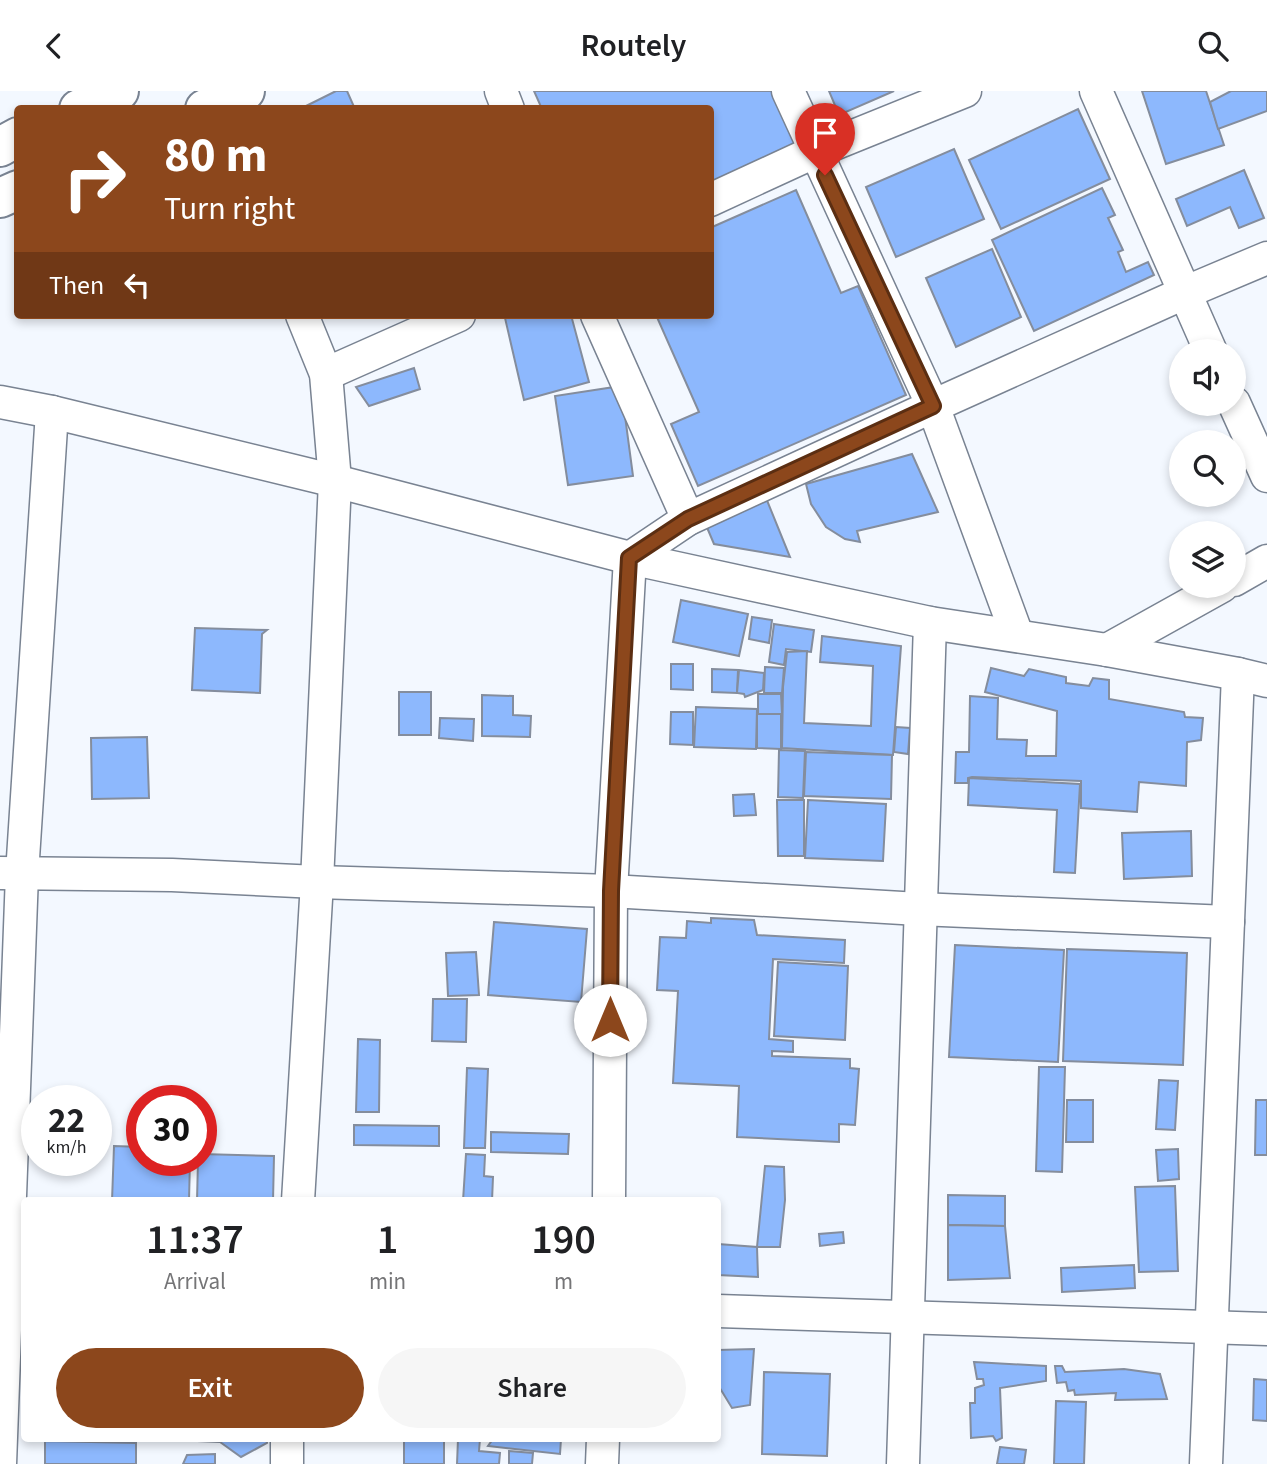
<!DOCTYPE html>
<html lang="en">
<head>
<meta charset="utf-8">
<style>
  :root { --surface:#fff; --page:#f6f6f6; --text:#202124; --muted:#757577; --accent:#8c471c }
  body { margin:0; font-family:"Source Sans 3",sans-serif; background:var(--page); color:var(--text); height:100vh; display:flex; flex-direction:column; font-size:26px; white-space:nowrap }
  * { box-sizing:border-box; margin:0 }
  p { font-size:23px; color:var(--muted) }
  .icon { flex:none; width:38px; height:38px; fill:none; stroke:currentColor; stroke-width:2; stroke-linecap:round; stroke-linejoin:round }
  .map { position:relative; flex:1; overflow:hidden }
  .side { position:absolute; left:21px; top:1106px; width:700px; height:245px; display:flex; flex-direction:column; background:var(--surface); border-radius:7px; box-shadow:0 4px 10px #0003 }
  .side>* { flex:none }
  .banner { position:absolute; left:14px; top:14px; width:700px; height:214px; border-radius:7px; box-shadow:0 4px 10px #0003; background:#8c471c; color:#fff; overflow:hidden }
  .tools { position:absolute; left:1169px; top:248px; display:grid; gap:14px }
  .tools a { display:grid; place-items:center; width:77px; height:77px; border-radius:50%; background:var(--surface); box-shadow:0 4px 10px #0003; font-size:35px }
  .speed { position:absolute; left:21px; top:994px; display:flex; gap:14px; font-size:35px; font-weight:700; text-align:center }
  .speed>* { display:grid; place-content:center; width:91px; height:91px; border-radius:50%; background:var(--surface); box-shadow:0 4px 10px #0003; line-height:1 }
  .speed small { font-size:18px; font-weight:400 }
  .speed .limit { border:10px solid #d22; background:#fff; color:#111 }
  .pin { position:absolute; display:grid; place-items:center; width:60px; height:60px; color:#fff; margin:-72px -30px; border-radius:50% 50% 50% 0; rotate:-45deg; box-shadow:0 0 7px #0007 }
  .pin .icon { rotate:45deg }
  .me { position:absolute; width:77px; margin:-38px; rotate:0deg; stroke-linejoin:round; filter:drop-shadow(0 0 5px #0008) }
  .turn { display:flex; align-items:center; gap:24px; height:147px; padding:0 35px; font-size:32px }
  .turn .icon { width:91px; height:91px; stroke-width:2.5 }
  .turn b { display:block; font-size:49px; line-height:60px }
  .then { display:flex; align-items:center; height:66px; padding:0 35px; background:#0003; gap:14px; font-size:26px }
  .eta { display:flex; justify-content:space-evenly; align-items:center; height:119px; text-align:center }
  .eta b { font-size:42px; font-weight:600; line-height:49px }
  .primary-button { display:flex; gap:14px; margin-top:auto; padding:14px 35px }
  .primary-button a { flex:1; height:80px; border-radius:42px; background:var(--accent); color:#fff; font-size:28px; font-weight:600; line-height:80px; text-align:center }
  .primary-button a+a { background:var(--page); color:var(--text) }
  header { display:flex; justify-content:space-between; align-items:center; height:91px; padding:0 35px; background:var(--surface); font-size:32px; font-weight:600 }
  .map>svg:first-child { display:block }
  .building { fill:#8db8fd; stroke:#848d9d; stroke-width:2 }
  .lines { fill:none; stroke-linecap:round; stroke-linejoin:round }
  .minor-casing { stroke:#798392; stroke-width:35 }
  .tertiary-casing { stroke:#798392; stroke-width:42 }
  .minor { stroke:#fff; stroke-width:32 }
  .tertiary { stroke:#fff; stroke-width:38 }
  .route-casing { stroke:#5b2e12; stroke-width:18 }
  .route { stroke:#8c471c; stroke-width:12 }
</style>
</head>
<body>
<header><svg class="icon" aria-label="back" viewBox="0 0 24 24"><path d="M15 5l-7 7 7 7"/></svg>Routely<svg class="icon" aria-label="search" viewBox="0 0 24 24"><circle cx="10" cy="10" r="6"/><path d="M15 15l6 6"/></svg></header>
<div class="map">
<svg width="1267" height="1373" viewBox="0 0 1267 1373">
  <rect width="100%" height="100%" fill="#f3f8ff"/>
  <g class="building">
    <path d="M 336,0 L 347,0 L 355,18 L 300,18 Z"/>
    <path d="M 534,0 L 777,0 L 800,52 L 710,92 L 710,18 L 542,18 Z"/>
    <path d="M 829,0 L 894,0 L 839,24 Z"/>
    <path d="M 1142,0 L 1206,0 L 1224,54 L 1166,73 Z"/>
    <path d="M 1231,0 L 1267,0 L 1267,20 L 1218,38 L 1210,11 Z"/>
    <path d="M 1078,18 L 1110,88 L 1001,138 L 969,69 Z"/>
    <path d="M 954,58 L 984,128 L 896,166 L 866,96 Z"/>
    <path d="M 1244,79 L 1264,127 L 1239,137 L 1230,116 L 1187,135 L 1176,108 Z"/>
    <path d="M 1102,97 L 1115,124 L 1108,127 L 1123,159 L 1118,161 L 1126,181 L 1148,171 L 1154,184 L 1034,240 L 992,149 Z"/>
    <path d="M 796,99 L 841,202 L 858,195 L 906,304 L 698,395 L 671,333 L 699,321 L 656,224 L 710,224 L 710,137 Z"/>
    <path d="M 992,158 L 1021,226 L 956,256 L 926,187 Z"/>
    <path d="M 514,224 L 571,224 L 589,291 L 524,309 L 505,227 Z"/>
    <path d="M 414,277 L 420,298 L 369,315 L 356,296 Z"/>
    <path d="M 621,295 L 633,385 L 568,394 L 555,305 Z"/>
    <path d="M 912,363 L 938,421 L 857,440 L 860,451 L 845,448 L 826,436 L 811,413 L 806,393 Z"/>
    <path d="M 764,402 L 790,466 L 714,453 L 703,427 Z"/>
    <path d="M 681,509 L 748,523 L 739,565 L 673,551 Z"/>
    <path d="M 752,526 L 772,529 L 769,552 L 749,548 Z"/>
    <path d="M 774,533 L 814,539 L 811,561 L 786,558 L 784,574 L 769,571 Z"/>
    <path d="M 195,537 L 267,539 L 262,543 L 260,602 L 192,599 Z"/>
    <path d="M 822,545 L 901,555 L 893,664 L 782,657 L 783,596 L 787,561 L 807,560 L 804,632 L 871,635 L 873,575 L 820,571 Z"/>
    <path d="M 671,573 L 693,573 L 693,599 L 671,598 Z"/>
    <path d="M 765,576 L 784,577 L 782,602 L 764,602 Z"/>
    <path d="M 991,577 L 1024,585 L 1029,578 L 1066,586 L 1066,592 L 1089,595 L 1093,587 L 1109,589 L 1109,608 L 1184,621 L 1185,626 L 1203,627 L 1201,649 L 1187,651 L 1186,695 L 1139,691 L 1137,721 L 1081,717 L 1081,690 L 972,686 L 968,687 L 968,692 L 955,692 L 956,661 L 969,661 L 970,605 L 998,607 L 997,648 L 1027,649 L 1026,665 L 1056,665 L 1057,620 L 985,601 Z"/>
    <path d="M 712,578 L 738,579 L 737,602 L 712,601 Z"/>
    <path d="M 739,579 L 764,582 L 763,599 L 745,606 L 744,603 L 737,602 Z"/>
    <rect x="399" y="601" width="32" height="43"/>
    <path d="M 758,603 L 781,603 L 782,623 L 758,623 Z"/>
    <path d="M 482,604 L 513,605 L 513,624 L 531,625 L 530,646 L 482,645 Z"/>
    <path d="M 696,616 L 757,618 L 756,658 L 694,656 Z"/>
    <path d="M 671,621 L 693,621 L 693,654 L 670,653 Z"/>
    <path d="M 757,623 L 781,623 L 781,658 L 757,657 Z"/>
    <path d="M 440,627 L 474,628 L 473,650 L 439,647 Z"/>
    <path d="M 896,636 L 910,637 L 908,663 L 894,661 Z"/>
    <path d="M 147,646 L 149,707 L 92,708 L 91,647 Z"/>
    <path d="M 779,659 L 805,660 L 803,707 L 778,706 Z"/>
    <path d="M 806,661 L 892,664 L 891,708 L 804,705 Z"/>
    <path d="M 969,687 L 1080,693 L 1075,782 L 1054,781 L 1057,719 L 968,714 Z"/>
    <path d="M 754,703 L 756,724 L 734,725 L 733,704 Z"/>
    <path d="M 777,709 L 804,709 L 804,765 L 778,765 Z"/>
    <path d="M 808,709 L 886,713 L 883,770 L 805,767 Z"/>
    <path d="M 1191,740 L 1192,785 L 1124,788 L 1122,742 Z"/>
    <path d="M 711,827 L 754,829 L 757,844 L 845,849 L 844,872 L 773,868 L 769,948 L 793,950 L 793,961 L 772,960 L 772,965 L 850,968 L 850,977 L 859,978 L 855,1034 L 839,1033 L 839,1051 L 737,1046 L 739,995 L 673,992 L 678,900 L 657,899 L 660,846 L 686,847 L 687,830 L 711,832 Z"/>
    <path d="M 494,831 L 587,838 L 581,911 L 488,904 Z"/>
    <path d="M 955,854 L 1064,859 L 1058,971 L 949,966 Z"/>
    <path d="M 1067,858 L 1187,862 L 1183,974 L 1063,970 Z"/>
    <path d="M 476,861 L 479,904 L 448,905 L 446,862 Z"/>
    <path d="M 778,871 L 848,875 L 845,949 L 774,945 Z"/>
    <path d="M 433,908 L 467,908 L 466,951 L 432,950 Z"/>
    <path d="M 358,948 L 380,949 L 379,1021 L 356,1021 Z"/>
    <path d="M 1039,976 L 1065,976 L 1062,1081 L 1036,1080 Z"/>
    <path d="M 467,977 L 488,978 L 485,1057 L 464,1057 Z"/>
    <path d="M 1159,989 L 1178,990 L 1175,1039 L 1156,1038 Z"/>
    <path d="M 1067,1009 L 1093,1009 L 1093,1051 L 1066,1051 Z"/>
    <path d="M 1256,1009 L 1267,1009 L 1267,1064 L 1255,1064 Z"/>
    <path d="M 354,1034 L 439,1035 L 439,1055 L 354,1054 Z"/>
    <path d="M 491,1041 L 569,1043 L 568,1063 L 491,1061 Z"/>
    <path d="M 114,1055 L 142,1056 L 142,1069 L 190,1069 L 189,1110 L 112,1110 Z"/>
    <path d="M 1178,1058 L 1179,1088 L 1158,1090 L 1156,1059 Z"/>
    <path d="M 201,1063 L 274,1065 L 273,1110 L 197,1110 L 198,1069 L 201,1069 Z"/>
    <path d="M 466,1063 L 485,1064 L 484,1085 L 493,1086 L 492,1110 L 463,1110 Z"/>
    <path d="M 765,1075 L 784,1076 L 785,1109 L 780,1156 L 757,1156 Z"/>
    <path d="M 1175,1095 L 1178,1180 L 1139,1181 L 1135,1096 Z"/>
    <path d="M 948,1104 L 1005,1105 L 1005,1135 L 948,1134 Z"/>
    <path d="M 948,1134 L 1005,1135 L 1010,1187 L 948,1189 Z"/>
    <path d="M 843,1141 L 844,1152 L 820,1155 L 819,1143 Z"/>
    <path d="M 718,1153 L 757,1156 L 758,1186 L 718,1184 Z"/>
    <path d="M 1134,1174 L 1135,1197 L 1062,1201 L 1061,1177 Z"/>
    <path d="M 754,1258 L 750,1314 L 732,1317 L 718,1294 L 718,1259 Z"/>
    <path d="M 974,1271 L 1046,1275 L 1046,1290 L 1000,1297 L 1002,1347 L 996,1350 L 993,1345 L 971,1347 L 970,1312 L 975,1312 L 975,1297 L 984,1294 L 983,1288 L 977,1288 Z"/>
    <path d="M 1055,1275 L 1062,1275 L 1065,1281 L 1124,1278 L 1160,1283 L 1167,1308 L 1115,1309 L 1116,1302 L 1075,1304 L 1074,1299 L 1068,1300 L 1066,1291 L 1057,1292 Z"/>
    <path d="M 764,1281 L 830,1283 L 827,1365 L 762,1363 Z"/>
    <path d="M 1254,1288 L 1267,1289 L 1267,1330 L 1253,1329 Z"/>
    <path d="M 1056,1310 L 1086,1311 L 1084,1373 L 1054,1373 Z"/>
    <path d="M 151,1348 L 267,1348 L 267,1352 L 241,1366 L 220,1351 Z"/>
    <rect x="404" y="1348" width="40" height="25"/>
    <path d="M 458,1348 L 480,1348 L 479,1360 L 500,1362 L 499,1373 L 457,1373 Z"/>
    <path d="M 493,1348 L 561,1348 L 560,1363 L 488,1355 Z"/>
    <path d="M 45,1350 L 136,1352 L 136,1373 L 45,1373 Z"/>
    <path d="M 1000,1356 L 1026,1359 L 1024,1373 L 997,1373 Z"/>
    <path d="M 509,1360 L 533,1362 L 532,1373 L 509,1373 Z"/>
    <path d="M 215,1363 L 215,1373 L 183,1373 L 187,1364 Z"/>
  </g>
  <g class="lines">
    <g class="minor-casing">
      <g id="minor">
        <path d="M 501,0 L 508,18"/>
        <path d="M 788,0 L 933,315 L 1017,544"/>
        <path d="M 1096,0 L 1211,261"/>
        <path d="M 710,109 L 814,61 L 965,0"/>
        <path d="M 597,224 L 688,428"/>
        <path d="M 326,283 L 459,224"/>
        <path d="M 0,311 L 52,321 L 335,390 L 630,467 L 930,532 L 1107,559 L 1238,583 L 1267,590"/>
        <path d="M 1234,312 L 1267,385"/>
        <path d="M 1234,489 L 1267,470"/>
        <path d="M 1107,559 L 1222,495"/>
        <path d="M 0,782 L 172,784 L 317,791 L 611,800 L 919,818 L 1228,831"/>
        <path d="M 298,1110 L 317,791 L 335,390 L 326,283 L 302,224"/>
        <path d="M 609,1110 L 611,800 L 630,467 L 688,428 L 933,315 L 1184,202 L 1267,167"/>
        <path d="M 718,1220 L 1267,1238"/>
        <path d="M 0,1373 L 22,783 L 52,321"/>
        <path d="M 287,1373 L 287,1348"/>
        <path d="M 602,1373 L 603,1348"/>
        <path d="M 903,1373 L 930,532"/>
        <path d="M 1206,1373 L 1238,583"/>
      </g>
    </g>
    <g class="tertiary-casing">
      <g id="tertiary">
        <path d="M 79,18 L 119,0"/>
        <path d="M 205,18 L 245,0"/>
        <path d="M 0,56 L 18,46"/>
        <path d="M 0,107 L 18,99"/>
      </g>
    </g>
    <use href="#minor" class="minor"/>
    <use href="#tertiary" class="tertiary"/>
  </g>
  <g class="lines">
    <g class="route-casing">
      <path id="route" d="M 610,929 L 611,800 L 629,467 L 688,428 L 933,315 L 825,84"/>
    </g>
    <use href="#route" class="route"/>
  </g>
</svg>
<div class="tools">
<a><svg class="icon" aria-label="sound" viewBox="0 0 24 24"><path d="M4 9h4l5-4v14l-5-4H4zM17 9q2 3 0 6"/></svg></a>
<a><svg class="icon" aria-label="search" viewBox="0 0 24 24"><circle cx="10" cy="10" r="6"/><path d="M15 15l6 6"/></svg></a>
<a><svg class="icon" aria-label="layers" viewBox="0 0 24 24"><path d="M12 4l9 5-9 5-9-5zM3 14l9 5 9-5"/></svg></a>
</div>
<div class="speed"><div>22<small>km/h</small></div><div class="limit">30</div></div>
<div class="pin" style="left:825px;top:84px;background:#d93025"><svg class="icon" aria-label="arrive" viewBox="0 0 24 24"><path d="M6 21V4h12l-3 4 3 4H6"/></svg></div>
<svg class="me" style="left:610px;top:929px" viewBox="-20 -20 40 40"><circle r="19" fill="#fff"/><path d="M0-13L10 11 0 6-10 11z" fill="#8c471c"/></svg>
<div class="banner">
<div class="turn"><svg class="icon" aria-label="right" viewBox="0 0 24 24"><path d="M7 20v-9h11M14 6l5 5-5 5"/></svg><div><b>80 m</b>Turn right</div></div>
<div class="then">Then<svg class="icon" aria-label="left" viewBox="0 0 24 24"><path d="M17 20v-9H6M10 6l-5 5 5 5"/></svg></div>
</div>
<section class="side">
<div class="eta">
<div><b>11:37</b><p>Arrival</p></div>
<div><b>1</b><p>min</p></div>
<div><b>190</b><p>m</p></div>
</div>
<div class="primary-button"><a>Exit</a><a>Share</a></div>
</section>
</div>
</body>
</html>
